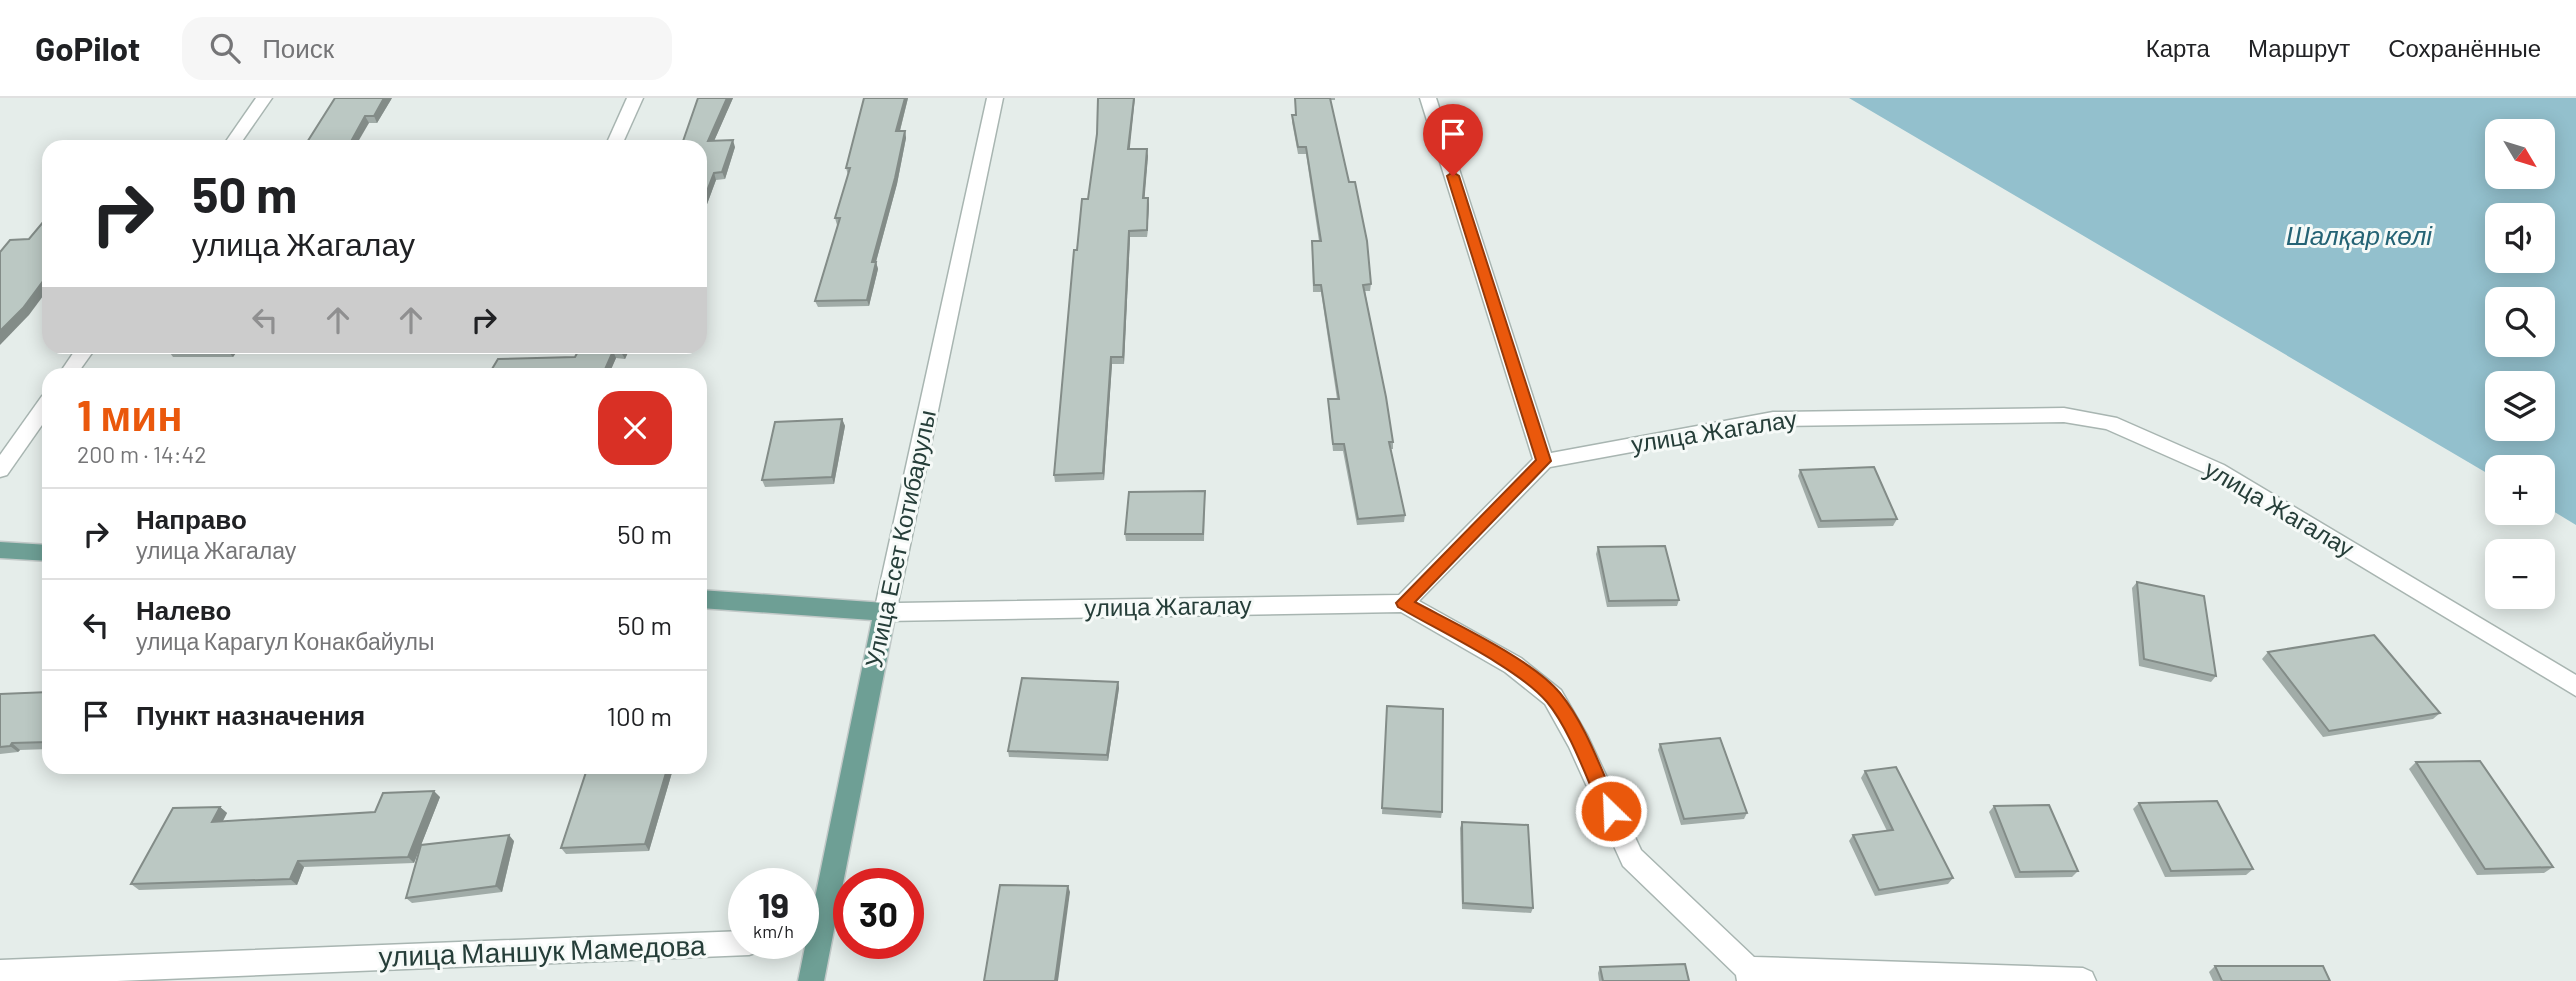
<!DOCTYPE html>
<html lang="ru">
<head>
<meta charset="utf-8">
<style>
  :root { --surface:#fff; --page:#f6f6f6; --text:#202124; --muted:#757577; --line:#e0e0e0; --accent:#ea580c }
  body { margin:0; font-family:Barlow,sans-serif; background:var(--page); color:var(--text); height:100vh; display:flex; flex-direction:column; font-size:26px; white-space:nowrap }
  * { box-sizing:border-box; margin:0 }
  p { font-size:23px; color:var(--muted) }
  .icon { flex:none; width:38px; height:38px; fill:none; stroke:currentColor; stroke-width:2; stroke-linecap:round; stroke-linejoin:round }
  .map { position:relative; flex:1; overflow:hidden }
  .drawer { position:absolute; left:42px; top:270px; width:665px; height:406px; display:flex; flex-direction:column; background:var(--surface); border-radius:21px; box-shadow:0 4px 18px #0003 }
  .drawer>* { flex:none }
  .guide { position:absolute; left:42px; top:42px; width:665px; height:214px; border-radius:21px; box-shadow:0 4px 18px #0003; background:#fff; color:var(--text); overflow:hidden }
  .needle { width:46px; rotate:128deg }
  .tools { position:absolute; left:2485px; top:21px; display:grid; gap:14px }
  .tools a { display:grid; place-items:center; width:70px; height:70px; border-radius:14px; background:var(--surface); box-shadow:0 4px 18px #0003; font-size:35px }
  .speed { position:absolute; left:728px; top:770px; display:flex; gap:14px; font-size:35px; font-weight:700; text-align:center }
  .speed>* { display:grid; place-content:center; width:91px; height:91px; border-radius:50%; background:var(--surface); box-shadow:0 4px 18px #0003; line-height:1 }
  .speed small { font-size:18px; font-weight:400 }
  .speed .limit { border:10px solid #d22; background:#fff; color:#111 }
  .pin { position:absolute; display:grid; place-items:center; width:60px; height:60px; color:#fff; margin:-72px -30px; border-radius:50% 50% 50% 0; rotate:-45deg; box-shadow:0 0 7px #0007 }
  .pin .icon { rotate:45deg }
  .me { position:absolute; width:77px; margin:-38px; rotate:336deg; stroke-linejoin:round; filter:drop-shadow(0 0 5px #0008) }
  .turn { display:flex; align-items:center; gap:24px; height:147px; padding:0 35px; font-size:32px }
  .turn .icon { width:91px; height:91px; stroke-width:2.5 }
  .turn b { display:block; font-size:49px; line-height:60px }
  .lanes { display:flex; align-items:center; height:66px; padding:0 35px; background:#0003; justify-content:center; gap:35px; direction:ltr }
  .lanes .off { opacity:.35 }
  .round { display:grid; place-items:center; flex:none; width:74px; height:74px; border-radius:21px; background:var(--page) }
  .overview { display:flex; align-items:center; justify-content:space-between; height:119px; padding:0 35px }
  h1 { font-size:42px; font-weight:700; line-height:52px; color:var(--accent) }
  ul { padding:0; list-style:none }
  li { display:flex; align-items:center; gap:21px; height:91px; padding:0 35px; border-top:2px solid var(--line) }
  li div { flex:1 }
  li b { display:block; font-size:26px }
  li em { font-style:normal }
  header { display:flex; align-items:center; gap:42px; box-sizing:border-box; height:98px; padding:0 35px; background:var(--surface); border-bottom:2px solid var(--line) }
  header strong { font-size:33px }
  nav { display:flex; gap:38px; margin-inline-start:auto; font-size:24px }
  .search { width:490px; height:63px; background:var(--page); display:flex; align-items:center; gap:18px; box-sizing:border-box; padding:0 24px; border-radius:21px; color:var(--muted); font-size:26px }
  .map>svg:first-child { display:block }
  .water { fill:#93c0cd; fill-rule:evenodd }
  .lines { fill:none; stroke-linecap:round; stroke-linejoin:round }
  .minor-casing { stroke:#a8b5b1; stroke-width:3 }
  .major-casing { stroke:#c2c9c8; stroke-width:3 }
  .minor { fill:#fff; fill-rule:evenodd }
  .major { fill:#6e9f95; fill-rule:evenodd }
  .wall { fill:#a1aca8 }
  .shaded-wall { fill:#838c88 }
  .building { fill:#bbc8c3; stroke:#838c88; stroke-width:2 }
  .route { fill:#ea580c; stroke:#983908; stroke-width:2 }
  .labels { text-anchor:middle; stroke-width:6; stroke-linejoin:round; paint-order:stroke }
  .street-label { font-size:24px; fill:#263e39; stroke:#f6faf8 }
  .water-label { font-size:26px; font-style:italic; fill:#246375; stroke:#f6faf8 }
  .near-street-label { font-size:28px; fill:#263e39; stroke:#f6faf8 }
</style>
</head>
<body>
<header>
<strong>GoPilot</strong>
<div class="search"><svg class="icon" aria-label="search" viewBox="0 0 24 24"><circle cx="10" cy="10" r="6"/><path d="M15 15l6 6"/></svg>Поиск</div>
<nav><a>Карта</a><a>Маршрут</a><a>Сохранённые</a></nav>
</header>
<div class="map">
<svg width="2576" height="883" viewBox="0 0 2576 883">
  <rect width="100%" height="100%" fill="#e5edea"/>
  <path class="water" d="M 1849,0 L 2576,0 L 2576,427 L 2543,407 L 2543,369 L 2497,369 L 2497,381 ZM 2497,33 L 2543,33 L 2543,79 L 2497,79 ZM 2543,117 L 2543,163 L 2497,163 L 2497,117 ZM 2543,201 L 2543,247 L 2497,247 L 2497,201 ZM 2497,285 L 2543,285 L 2543,331 L 2497,331 Z"/>
  <g class="lines">
    <g class="minor-casing">
      <g id="minor">
        <path d="M 256,0 L 272,0 L 238,49 L 222,49 Z"/>
        <path d="M 627,0 L 643,0 L 621,49 L 605,49 Z"/>
        <path d="M 987,0 L 1003,0 L 898,505 L 1399,497 L 1533,361 L 1420,0 L 1436,0 L 1551,355 L 1773,314 L 2064,310 L 2117,320 L 2224,367 L 2576,577 L 2576,598 L 2210,377 L 2106,331 L 2064,324 L 1773,328 L 1550,369 L 1419,503 L 1521,560 L 1561,592 L 1587,637 L 1641,752 L 1754,859 L 2083,870 L 2092,874 L 2096,883 L 1737,883 L 1736,877 L 1623,768 L 1569,649 L 1545,606 L 1505,574 L 1401,514 L 885,523 L 877,520 L 874,514 Z"/>
        <path d="M 78,248 L 97,248 L 77,276 L 59,276 Z"/>
        <path d="M 49,296 L 49,317 L 7,377 L 0,379 L 0,357 L 42,298 Z"/>
        <path d="M 744,833 L 744,845 L 762,845 L 758,854 L 749,857 L 117,883 L 0,883 L 0,862 Z"/>
      </g>
    </g>
    <g class="major-casing">
      <g id="major">
        <path d="M 0,444 L 49,447 L 49,463 L 0,460 Z"/>
        <path d="M 700,492 L 885,505 L 893,508 L 896,514 L 824,883 L 798,883 L 872,522 L 700,510 Z"/>
      </g>
    </g>
    <use href="#minor" class="minor"/>
    <use href="#major" class="major"/>
  </g>
  <g class="wall">
    <path d="M 392,0 L 377,25 L 369,25 L 304,49 Z"/>
    <path d="M 698,0 L 733,0 L 714,43 L 735,49 L 725,81 L 716,82 L 700,125 Z"/>
    <path d="M 864,0 L 908,0 L 900,33 L 905,33 L 906,40 L 897,86 L 876,164 L 878,171 L 869,208 L 818,209 L 815,203 L 838,127 L 837,127 L 835,120 L 848,77 L 846,70 Z"/>
    <path d="M 1295,0 L 1335,0 L 1335,2 L 1330,2 L 1371,186 L 1370,193 L 1365,193 L 1393,344 L 1393,351 L 1391,351 L 1405,417 L 1404,424 L 1357,427 L 1343,353 L 1333,353 L 1328,301 L 1337,301 L 1321,194 L 1313,194 L 1312,143 L 1319,143 L 1306,56 L 1298,56 L 1292,24 L 1292,17 L 1296,17 Z"/>
    <path d="M 1097,36 L 1130,51 L 1148,58 L 1144,100 L 1149,106 L 1147,139 L 1130,139 L 1124,266 L 1112,266 L 1104,382 L 1055,384 L 1054,377 L 1077,152 L 1088,101 Z"/>
    <path d="M 171,248 L 241,248 L 233,259 L 173,259 L 168,252 Z"/>
    <path d="M 581,248 L 631,248 L 625,261 L 616,260 L 609,276 L 489,276 L 575,259 Z"/>
    <path d="M 842,321 L 845,328 L 834,386 L 765,389 L 762,382 Z"/>
    <path d="M 1800,372 L 1897,421 L 1893,428 L 1818,430 L 1798,378 Z"/>
    <path d="M 1205,393 L 1204,443 L 1126,443 L 1125,436 Z"/>
    <path d="M 1598,449 L 1679,502 L 1677,508 L 1607,509 L 1596,456 Z"/>
    <path d="M 2137,484 L 2216,578 L 2211,584 L 2139,568 L 2132,490 Z"/>
    <path d="M 2268,554 L 2440,615 L 2433,621 L 2323,639 L 2262,561 Z"/>
    <path d="M 1118,584 L 1119,590 L 1108,663 L 1009,659 L 1008,653 Z"/>
    <path d="M 49,594 L 49,651 L 20,652 L 18,654 L 0,656 L 0,596 Z"/>
    <path d="M 1387,608 L 1442,714 L 1441,720 L 1382,716 Z"/>
    <path d="M 1660,646 L 1747,715 L 1744,721 L 1681,727 L 1658,652 Z"/>
    <path d="M 2416,664 L 2553,769 L 2544,775 L 2477,777 L 2409,671 Z"/>
    <path d="M 673,671 L 649,753 L 566,756 L 561,750 Z"/>
    <path d="M 1865,673 L 1953,780 L 1948,786 L 1875,798 L 1849,743 L 1853,737 L 1887,733 L 1861,680 Z"/>
    <path d="M 440,699 L 414,765 L 304,769 L 297,787 L 139,792 L 131,786 L 220,709 L 227,715 L 223,723 L 375,714 Z"/>
    <path d="M 2139,705 L 2253,771 L 2246,777 L 2165,779 L 2133,711 Z"/>
    <path d="M 1994,708 L 2078,773 L 2072,779 L 2015,780 L 1989,714 Z"/>
    <path d="M 1462,724 L 1533,810 L 1531,815 L 1462,811 L 1460,730 Z"/>
    <path d="M 514,743 L 502,794 L 412,805 L 406,800 Z"/>
    <path d="M 2215,868 L 2330,883 L 2213,883 L 2209,874 Z"/>
    <path d="M 1600,869 L 1689,883 L 1599,883 L 1598,875 Z"/>
  </g>
  <g class="shaded-wall">
    <path d="M 384,0 L 392,0 L 377,25 L 374,18 Z"/>
    <path d="M 727,0 L 733,0 L 711,50 L 708,43 Z"/>
    <path d="M 905,0 L 908,0 L 898,40 L 896,33 Z"/>
    <path d="M 1134,0 L 1135,0 L 1129,58 L 1128,51 Z"/>
    <path d="M 365,18 L 369,25 L 355,49 L 348,49 Z"/>
    <path d="M 905,33 L 906,40 L 897,86 L 874,171 L 872,164 Z"/>
    <path d="M 733,42 L 735,49 L 725,81 L 722,74 Z"/>
    <path d="M 1147,51 L 1148,58 L 1144,107 L 1143,100 Z"/>
    <path d="M 714,75 L 716,82 L 700,125 L 700,111 Z"/>
    <path d="M 1148,100 L 1149,106 L 1147,139 L 1147,132 Z"/>
    <path d="M 1129,133 L 1130,139 L 1124,266 L 1123,259 Z"/>
    <path d="M 876,164 L 878,171 L 869,208 L 867,202 Z"/>
    <path d="M 49,175 L 49,190 L 29,217 L 0,247 L 0,233 Z"/>
    <path d="M 231,248 L 241,248 L 233,259 L 228,253 Z"/>
    <path d="M 624,248 L 631,248 L 625,261 L 621,254 Z"/>
    <path d="M 613,253 L 616,260 L 609,276 L 603,276 Z"/>
    <path d="M 1111,259 L 1112,266 L 1104,382 L 1103,375 Z"/>
    <path d="M 842,321 L 845,328 L 834,386 L 832,379 Z"/>
    <path d="M 1118,584 L 1119,590 L 1108,663 L 1107,657 Z"/>
    <path d="M 12,645 L 20,652 L 18,654 L 10,648 Z"/>
    <path d="M 668,668 L 671,668 L 673,671 L 649,753 L 645,746 Z"/>
    <path d="M 434,693 L 440,699 L 414,765 L 408,759 Z"/>
    <path d="M 220,709 L 227,715 L 219,730 L 212,724 Z"/>
    <path d="M 509,737 L 514,743 L 502,794 L 496,788 Z"/>
    <path d="M 298,763 L 304,769 L 297,787 L 290,781 Z"/>
    <path d="M 1068,788 L 1070,794 L 1058,883 L 1055,883 Z"/>
  </g>
  <g class="building">
    <path d="M 335,0 L 384,0 L 374,18 L 365,18 L 348,49 L 304,49 Z"/>
    <path d="M 698,0 L 727,0 L 708,43 L 733,42 L 722,74 L 714,75 L 700,111 L 700,49 L 681,49 Z"/>
    <path d="M 864,0 L 905,0 L 896,33 L 905,33 L 895,80 L 872,164 L 876,164 L 867,202 L 815,203 L 840,120 L 835,120 L 850,70 L 846,70 Z"/>
    <path d="M 1098,0 L 1134,0 L 1128,51 L 1147,51 L 1143,100 L 1148,100 L 1147,132 L 1129,133 L 1123,259 L 1111,259 L 1103,375 L 1054,377 L 1074,152 L 1077,152 L 1082,101 L 1088,101 L 1097,36 Z"/>
    <path d="M 1295,0 L 1330,0 L 1349,84 L 1355,84 L 1367,143 L 1371,186 L 1363,187 L 1386,299 L 1393,344 L 1389,344 L 1405,417 L 1358,421 L 1344,346 L 1333,346 L 1328,301 L 1339,301 L 1321,187 L 1314,187 L 1312,143 L 1321,143 L 1306,49 L 1298,49 L 1292,17 L 1296,17 Z"/>
    <path d="M 49,117 L 49,175 L 23,210 L 0,233 L 0,154 L 10,142 L 29,141 Z"/>
    <path d="M 171,248 L 231,248 L 228,253 L 168,252 Z"/>
    <path d="M 581,248 L 624,248 L 621,254 L 613,253 L 603,276 L 489,276 L 498,261 L 575,259 Z"/>
    <path d="M 842,321 L 832,379 L 762,382 L 775,324 Z"/>
    <path d="M 1874,369 L 1897,421 L 1821,423 L 1800,372 Z"/>
    <path d="M 1205,393 L 1203,436 L 1125,436 L 1129,394 Z"/>
    <path d="M 1665,448 L 1679,502 L 1609,503 L 1598,449 Z"/>
    <path d="M 2137,484 L 2204,498 L 2216,578 L 2144,561 Z"/>
    <path d="M 2374,537 L 2440,615 L 2329,633 L 2268,554 Z"/>
    <path d="M 1022,580 L 1118,584 L 1107,657 L 1008,653 Z"/>
    <path d="M 49,594 L 49,644 L 12,645 L 10,648 L 0,649 L 0,596 Z"/>
    <path d="M 1387,608 L 1443,611 L 1442,714 L 1382,710 Z"/>
    <path d="M 1720,640 L 1747,715 L 1684,721 L 1660,646 Z"/>
    <path d="M 2480,663 L 2553,769 L 2485,771 L 2416,664 Z"/>
    <path d="M 588,668 L 668,668 L 645,746 L 561,750 Z"/>
    <path d="M 1896,669 L 1953,780 L 1879,792 L 1853,737 L 1893,732 L 1865,673 Z"/>
    <path d="M 434,693 L 408,759 L 298,763 L 290,781 L 131,786 L 173,710 L 220,709 L 212,724 L 375,714 L 383,695 Z"/>
    <path d="M 2217,703 L 2253,771 L 2171,773 L 2139,705 Z"/>
    <path d="M 2049,707 L 2078,773 L 2020,774 L 1994,708 Z"/>
    <path d="M 1462,724 L 1528,727 L 1533,810 L 1463,805 Z"/>
    <path d="M 509,737 L 496,788 L 406,800 L 421,747 Z"/>
    <path d="M 1000,787 L 1068,788 L 1055,883 L 984,883 Z"/>
    <path d="M 1685,866 L 1689,883 L 1603,883 L 1600,869 Z"/>
    <path d="M 2215,868 L 2323,868 L 2330,883 L 2222,883 Z"/>
  </g>
  <path class="route" d="M 1453,74 L 1459,78 L 1551,363 L 1415,504 C 1454,525 1533,562 1560,595 C 1587,628 1602,675 1620,713 L 1617,719 L 1611,722 L 1604,719 C 1588,685 1571,633 1547,604 C 1518,570 1439,533 1398,509 L 1396,505 L 1536,362 L 1447,78 Z"/>
  <g class="labels">
    <g class="street-label">
      <text transform="translate(1714 334) rotate(-9)" y="8">улица Жагалау</text>
      <text transform="translate(2279 411) rotate(30)" y="8">улица Жагалау</text>
      <text transform="translate(901 441) rotate(-78)" y="8">Улица Есет Котибарулы</text>
      <text transform="translate(1168 509) rotate(-1)" y="8">улица Жагалау</text>
    </g>
    <g class="water-label">
      <text x="2359" y="147">Шалқар көлі</text>
    </g>
    <g class="near-street-label">
      <text transform="translate(542 853) rotate(-2)" y="10">улица Маншук Мамедова</text>
    </g>
  </g>
</svg>
<div class="tools">
<a><svg class="needle" viewBox="-14 -14 28 28"><path d="M0-13l5 13h-10z" fill="#e53935"/><path d="M0 13l5-13h-10z" fill="#757577"/></svg></a>
<a><svg class="icon" aria-label="sound" viewBox="0 0 24 24"><path d="M4 9h4l5-4v14l-5-4H4zM17 9q2 3 0 6"/></svg></a>
<a><svg class="icon" aria-label="search" viewBox="0 0 24 24"><circle cx="10" cy="10" r="6"/><path d="M15 15l6 6"/></svg></a>
<a><svg class="icon" aria-label="layers" viewBox="0 0 24 24"><path d="M12 4l9 5-9 5-9-5zM3 14l9 5 9-5"/></svg></a>
<a>+</a>
<a>−</a>
</div>
<div class="speed"><div>19<small>km/h</small></div><div class="limit">30</div></div>
<div class="pin" style="left:1453px;top:78px;background:#d93025"><svg class="icon" aria-label="arrive" viewBox="0 0 24 24"><path d="M6 21V4h12l-3 4 3 4H6"/></svg></div>
<svg class="me" style="left:1611px;top:713px" viewBox="-20 -20 40 40"><circle r="17" fill="#ea580c" stroke="#fff" stroke-width="3"/><path d="M0-11L8 9 0 5-8 9z" fill="#fff"/></svg>
<div class="guide">
<div class="turn"><svg class="icon" aria-label="right" viewBox="0 0 24 24"><path d="M7 20v-9h11M14 6l5 5-5 5"/></svg><div><b>50 m</b>улица Жагалау</div></div>
<div class="lanes"><svg class="icon off" aria-label="left" viewBox="0 0 24 24"><path d="M17 20v-9H6M10 6l-5 5 5 5"/></svg><svg class="icon off" aria-label="ahead" viewBox="0 0 24 24"><path d="M12 20V5M6 11l6-6 6 6"/></svg><svg class="icon off" aria-label="ahead" viewBox="0 0 24 24"><path d="M12 20V5M6 11l6-6 6 6"/></svg><svg class="icon" aria-label="right" viewBox="0 0 24 24"><path d="M7 20v-9h11M14 6l5 5-5 5"/></svg></div>
</div>
<section class="drawer">
<div class="overview"><div><h1>1 мин</h1><p>200 m · 14:42</p></div><a class="round" style="background:#d93025;color:#fff"><svg class="icon" aria-label="close" viewBox="0 0 24 24"><path d="M6 6l12 12M18 6L6 18"/></svg></a></div>
<ul>
<li><svg class="icon" aria-label="right" viewBox="0 0 24 24"><path d="M7 20v-9h11M14 6l5 5-5 5"/></svg><div><b>Направо</b><p>улица Жагалау</p></div><em>50 m</em></li>
<li><svg class="icon" aria-label="left" viewBox="0 0 24 24"><path d="M17 20v-9H6M10 6l-5 5 5 5"/></svg><div><b>Налево</b><p>улица Карагул Конакбайулы</p></div><em>50 m</em></li>
<li><svg class="icon" aria-label="arrive" viewBox="0 0 24 24"><path d="M6 21V4h12l-3 4 3 4H6"/></svg><div><b>Пункт назначения</b></div><em>100 m</em></li>
</ul>
</section>
</div>
</body>
</html>
